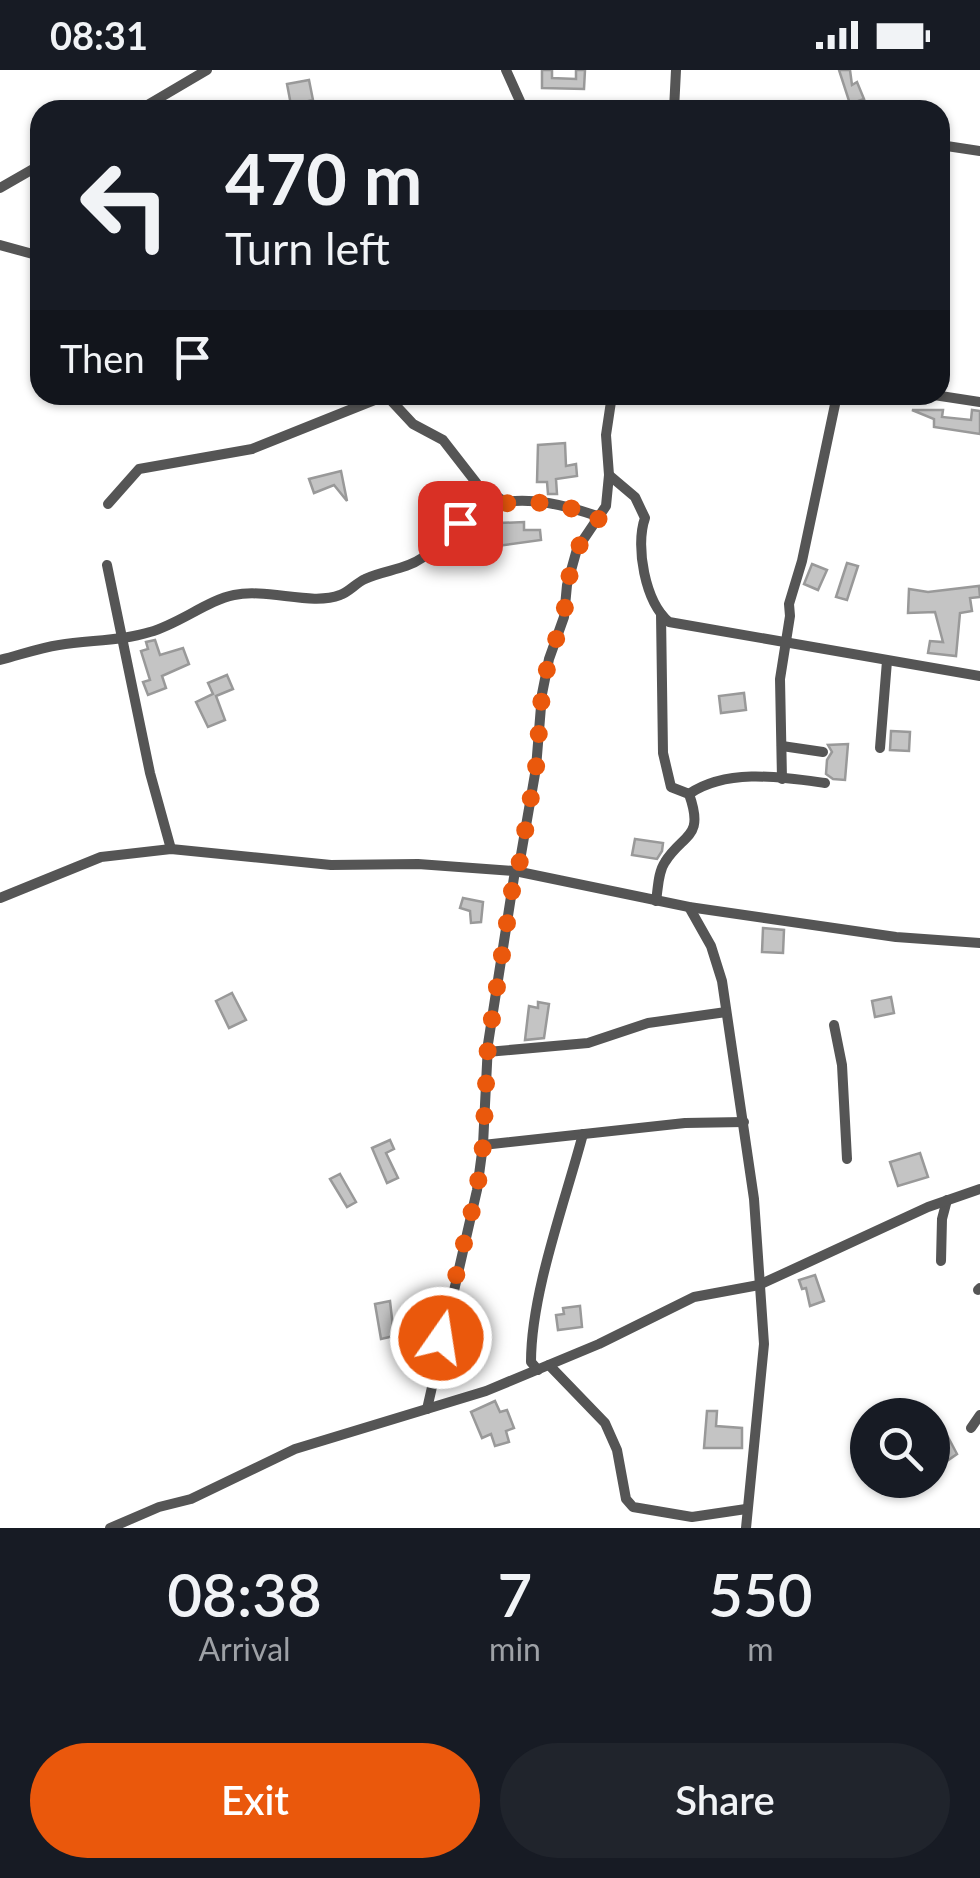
<!DOCTYPE html>
<html lang="en">
<head>
<meta charset="utf-8">
<style>
  :root { --surface:#171b24; --page:#20242c; --text:#f1f3f6; --muted:#9ea1a6; --accent:#ea580c }
  body { margin:0; font-family:Lato,sans-serif; background:var(--page); color:var(--text); height:100vh; display:flex; flex-direction:column; font-size:38px; white-space:nowrap }
  * { box-sizing:border-box; margin:0 }
  p { font-size:32px; color:var(--muted) }
  .icon { flex:none; width:55px; height:55px; fill:none; stroke:currentColor; stroke-width:2; stroke-linecap:round; stroke-linejoin:round }
  .map { position:relative; height:1458px; overflow:hidden }
  .side { display:flex; flex-direction:column; background:var(--surface); flex:1 }
  .side>* { flex:none }
  .guide { position:absolute; left:30px; top:30px; width:920px; height:305px; border-radius:30px; box-shadow:0 2px 8px #0004; background:#171b24; color:var(--text); overflow:hidden }
  .buttons { position:absolute; left:850px; top:1328px; display:grid; gap:20px }
  .buttons a { display:grid; place-items:center; width:100px; height:100px; border-radius:50%; background:var(--surface); box-shadow:0 2px 8px #0004; font-size:50px }
  .pin { position:absolute; display:grid; place-items:center; width:85px; height:85px; color:#fff; margin:-42px; border-radius:20px; box-shadow:0 5px 15px #0006 }
  .me { position:absolute; width:110px; margin:-55px; rotate:13deg; stroke-linejoin:round; filter:drop-shadow(0 0 8px #0008) }
  .turn { display:flex; align-items:center; gap:35px; height:210px; padding:0 30px; font-size:45px }
  .turn .icon { width:130px; height:130px; stroke-width:2.5 }
  .turn b { display:block; font-size:70px; line-height:85px }
  .then { display:flex; align-items:center; height:95px; padding:0 30px; background:#0003; gap:20px; font-size:38px }
  .eta { display:flex; justify-content:space-evenly; align-items:center; height:170px; text-align:center }
  .eta b { font-size:60px; font-weight:600; line-height:70px }
  .cta { display:flex; gap:20px; margin-top:auto; padding:20px 30px }
  .cta a { flex:1; height:115px; border-radius:60px; background:var(--accent); color:#fff; font-size:40px; font-weight:600; line-height:115px; text-align:center }
  .cta a+a { background:var(--page); color:var(--text) }
  .status { display:flex; justify-content:space-between; align-items:center; height:70px; padding:0 50px; background:var(--surface); direction:ltr }
  .status svg { height:28px; fill:currentColor }
  .map>svg:first-child { display:block }
  .building { fill:#c4c4c4; stroke:#999; stroke-width:2.5 }
  .lines { fill:none; stroke-linecap:round; stroke-linejoin:round }
  .street { stroke:#555; stroke-width:10 }
  .route { stroke:#ea580c; stroke-width:18; stroke-dasharray:0 32.4 }
</style>
</head>
<body>
<div class="status"><b>08:31</b><svg viewBox="0 0 49 12"><path d="M0 12V9h3v3zM5 12V6h3v6zM10 12V3h3v9zM15 12V0h3v12zM26 1h20v11H26zM47 4h2v5h-2z"/></svg></div>
<div class="map">
<svg width="980" height="1458" viewBox="0 0 980 1458">
  <rect width="100%" height="100%" fill="#fff"/>
  <g class="building">
    <path d="M 542,0 L 552,0 L 552,8 L 576,9 L 576,0 L 585,0 L 584,19 L 542,18 Z"/>
    <path d="M 839,0 L 850,0 L 852,15 L 857,12 L 864,29 L 850,34 Z"/>
    <path d="M 309,10 L 313,30 L 291,35 L 287,14 Z"/>
    <path d="M 912,340 L 943,340 L 942,347 L 971,350 L 972,340 L 980,341 L 980,364 L 934,357 L 934,349 Z"/>
    <path d="M 565,373 L 566,396 L 576,394 L 577,406 L 556,409 L 557,424 L 548,424 L 547,412 L 537,412 L 538,375 Z"/>
    <path d="M 341,401 L 347,431 L 334,415 L 314,423 L 309,409 Z"/>
    <path d="M 524,452 L 524,460 L 540,460 L 541,470 L 497,476 L 496,465 L 501,465 L 499,453 Z"/>
    <path d="M 847,493 L 858,496 L 847,530 L 836,527 Z"/>
    <path d="M 812,494 L 827,500 L 818,520 L 804,514 Z"/>
    <path d="M 979,516 L 980,527 L 970,528 L 972,541 L 960,543 L 956,586 L 928,583 L 930,571 L 943,572 L 935,542 L 908,543 L 909,519 L 928,522 Z"/>
    <path d="M 155,570 L 160,585 L 183,578 L 189,594 L 162,606 L 166,618 L 148,625 L 143,612 L 150,610 L 141,581 L 148,579 L 146,572 Z"/>
    <path d="M 227,605 L 233,619 L 216,626 L 225,650 L 208,657 L 196,632 L 213,624 L 208,613 Z"/>
    <path d="M 744,623 L 746,640 L 721,643 L 719,626 Z"/>
    <path d="M 891,661 L 910,662 L 909,681 L 890,680 Z"/>
    <path d="M 848,674 L 845,710 L 833,709 L 826,704 L 827,690 L 832,682 L 828,675 Z"/>
    <path d="M 635,769 L 663,773 L 662,781 L 657,789 L 632,785 Z"/>
    <path d="M 463,828 L 483,832 L 481,852 L 471,853 L 470,841 L 460,838 Z"/>
    <path d="M 763,858 L 784,860 L 783,883 L 762,882 Z"/>
    <path d="M 232,923 L 246,950 L 229,958 L 216,931 Z"/>
    <path d="M 891,927 L 894,943 L 875,947 L 872,931 Z"/>
    <path d="M 538,932 L 549,934 L 544,968 L 525,970 L 529,936 L 538,938 Z"/>
    <path d="M 390,1070 L 394,1079 L 386,1083 L 398,1108 L 387,1113 L 372,1078 Z"/>
    <path d="M 920,1083 L 928,1107 L 898,1116 L 890,1092 Z"/>
    <path d="M 340,1104 L 356,1132 L 347,1137 L 330,1109 Z"/>
    <path d="M 815,1205 L 824,1231 L 810,1236 L 806,1218 L 802,1219 L 799,1210 Z"/>
    <path d="M 390,1231 L 394,1266 L 381,1269 L 375,1234 Z"/>
    <path d="M 580,1236 L 582,1257 L 558,1260 L 556,1245 L 564,1244 L 563,1238 Z"/>
    <path d="M 495,1331 L 500,1342 L 507,1340 L 514,1358 L 506,1361 L 509,1372 L 495,1376 L 491,1364 L 482,1368 L 471,1342 Z"/>
    <path d="M 707,1341 L 717,1341 L 716,1356 L 742,1358 L 742,1378 L 704,1378 Z"/>
    <path d="M 948,1367 L 957,1384 L 941,1395 L 932,1375 Z"/>
  </g>
  <g class="lines">
    <g class="street">
      <path d="M 506,0 L 524,40"/>
      <path d="M 139,40 L 207,0"/>
      <path d="M 674,40 L 676,0"/>
      <path d="M 940,75 L 980,81"/>
      <path d="M 0,118 L 40,95"/>
      <path d="M 0,175 L 40,186"/>
      <path d="M 386,325 L 413,354 L 443,370 L 478,415 L 504,431"/>
      <path d="M 934,325 L 980,332"/>
      <path d="M 609,405 L 635,427 L 645,448 C 635,476 645,532 669,552 L 980,606"/>
      <path d="M 108,434 L 139,399 L 252,379 L 387,325"/>
      <path d="M 107,495 L 150,703 L 171,779"/>
      <path d="M 0,590 C 20,585 39,578 59,575 C 89,570 122,571 150,562 C 179,554 208,530 234,525 C 267,518 312,536 340,525 C 349,522 356,513 365,509 C 384,500 405,500 422,488 C 448,470 463,442 495,434 C 529,425 568,436 600,447"/>
      <path d="M 782,676 L 823,682"/>
      <path d="M 880,678 L 887,591"/>
      <path d="M 782,709 L 780,609 L 790,546 L 789,534 L 802,491 L 837,325"/>
      <path d="M 689,724 C 727,698 781,707 825,713"/>
      <path d="M 518,802 L 536,698 L 542,624 L 549,589 L 564,547 L 567,515 L 577,479 L 606,436 L 609,405 L 606,365 L 612,325"/>
      <path d="M 0,828 L 101,787 L 171,779 L 331,795 L 418,794 L 515,801 L 689,837 L 896,867 L 980,873"/>
      <path d="M 656,831 C 658,819 658,802 665,792 C 683,763 705,769 689,724 L 671,717 L 663,683 L 661,544"/>
      <path d="M 689,837 L 711,876 L 722,911 L 754,1129 L 764,1274 L 746,1458"/>
      <path d="M 834,955 L 842,995 L 847,1089"/>
      <path d="M 487,982 L 588,973 L 648,953 L 726,942"/>
      <path d="M 483,1075 L 685,1053 L 744,1052"/>
      <path d="M 941,1191 L 942,1149 L 947,1130"/>
      <path d="M 978,1220 L 980,1218"/>
      <path d="M 549,1295 L 605,1353 L 617,1380 L 626,1429 L 633,1437 L 692,1447 L 746,1439"/>
      <path d="M 538,1300 L 531,1292 C 531,1223 565,1132 583,1064"/>
      <path d="M 427,1339 L 477,1120 L 483,1075 L 488,974 L 515,801"/>
      <path d="M 971,1358 L 980,1345"/>
      <path d="M 110,1458 L 159,1437 L 191,1429 L 295,1379 L 486,1321 L 599,1274 L 694,1227 L 759,1215 L 928,1137 L 980,1119"/>
    </g>
  </g>
  <g class="lines">
    <path class="route" d="M 441,1268 L 477,1120 L 483,1076 L 488,974 L 515,802 L 518,802 L 536,698 L 542,624 L 549,589 L 564,547 L 567,515 L 577,479 L 600,447 C 553,431 502,421 460,453"/>
  </g>
</svg>
<div class="buttons">
<a><svg class="icon" aria-label="search" viewBox="0 0 24 24"><circle cx="10" cy="10" r="6"/><path d="M15 15l6 6"/></svg></a>
</div>
<div class="pin" style="left:460px;top:453px;background:#d93025"><svg class="icon" aria-label="arrive" viewBox="0 0 24 24"><path d="M6 21V4h12l-3 4 3 4H6"/></svg></div>
<svg class="me" style="left:441px;top:1268px" viewBox="-20 -20 40 40"><circle r="17" fill="#ea580c" stroke="#fff" stroke-width="3"/><path d="M0-11L8 9 0 5-8 9z" fill="#fff"/></svg>
<div class="guide">
<div class="turn"><svg class="icon" aria-label="left" viewBox="0 0 24 24"><path d="M17 20v-9H6M10 6l-5 5 5 5"/></svg><div><b>470 m</b>Turn left</div></div>
<div class="then">Then<svg class="icon" aria-label="arrive" viewBox="0 0 24 24"><path d="M6 21V4h12l-3 4 3 4H6"/></svg></div>
</div>
</div>
<section class="side">
<div class="eta">
<div><b>08:38</b><p>Arrival</p></div>
<div><b>7</b><p>min</p></div>
<div><b>550</b><p>m</p></div>
</div>
<div class="cta"><a>Exit</a><a>Share</a></div>
</section>
</body>
</html>
